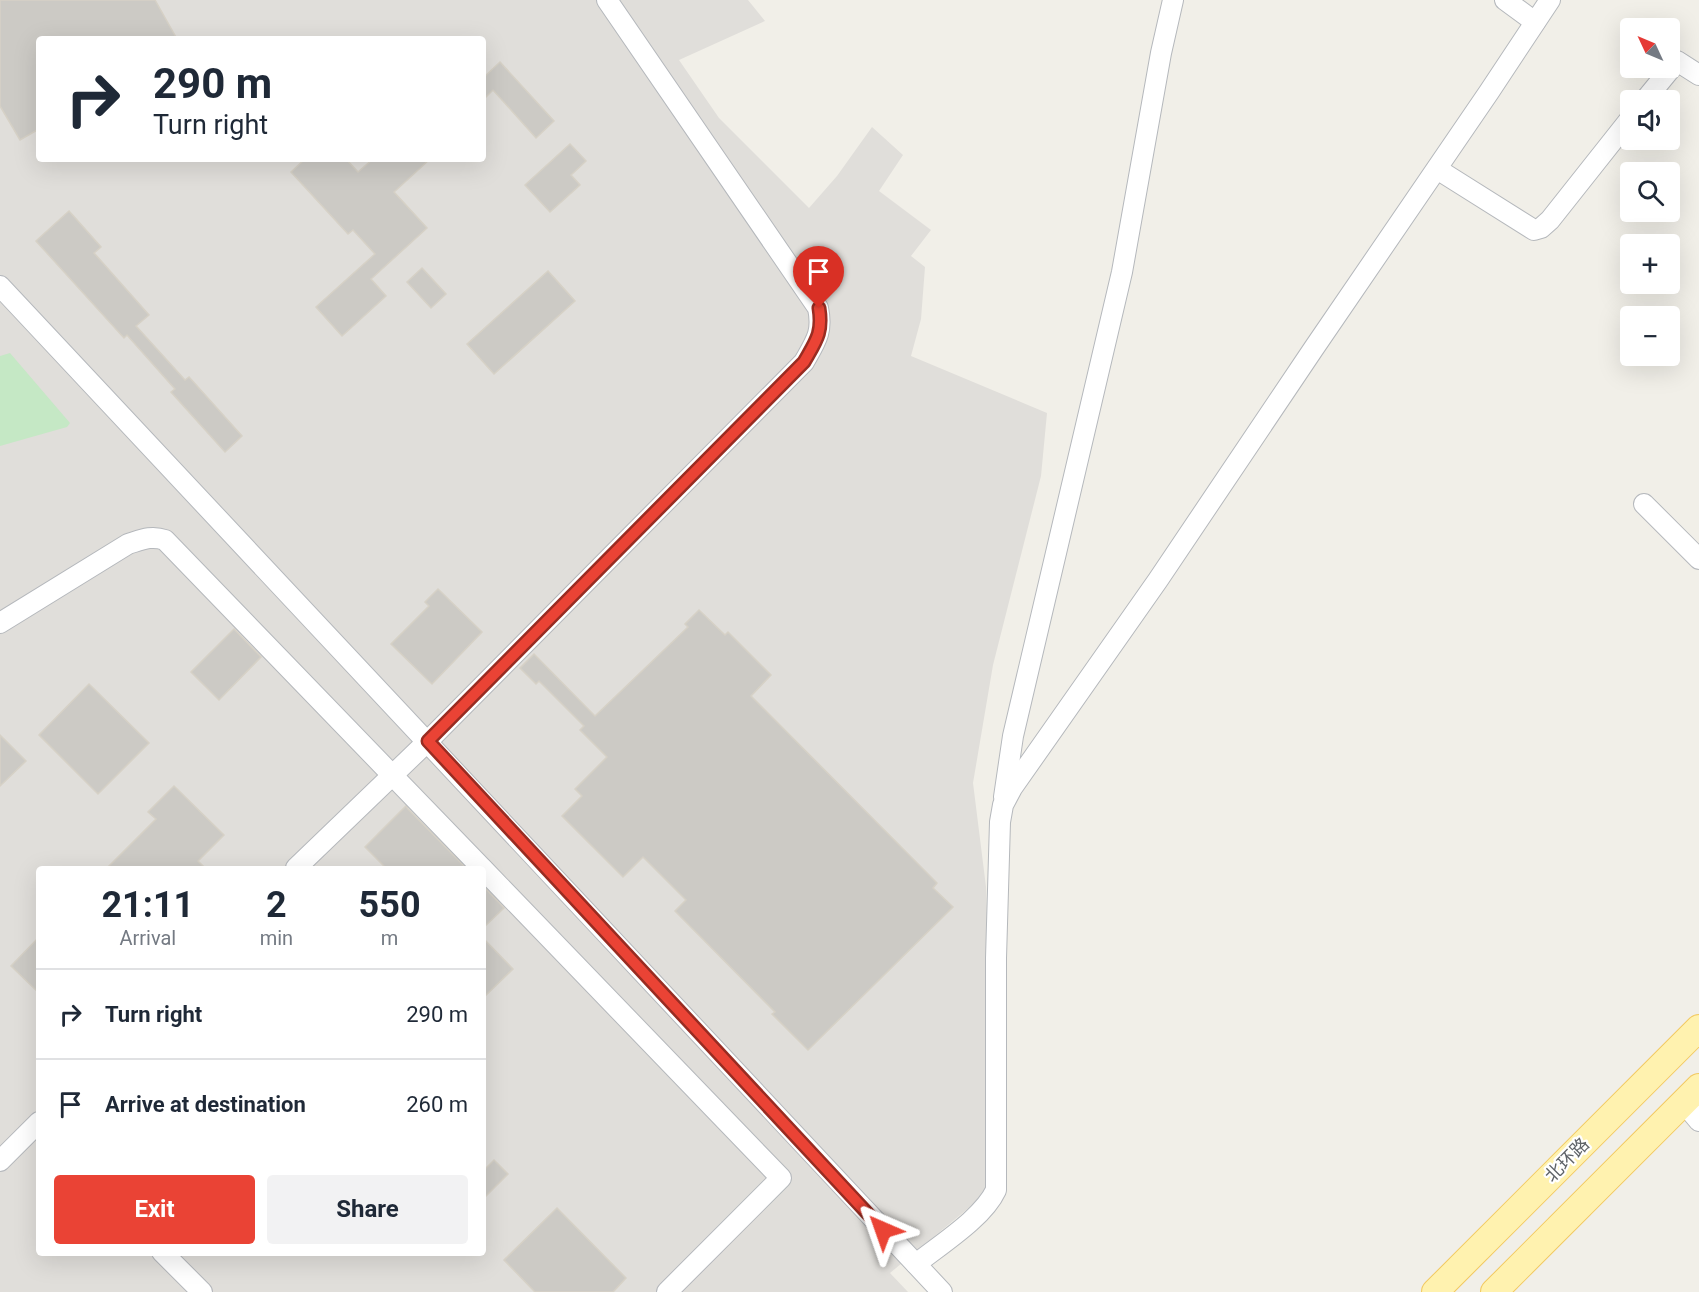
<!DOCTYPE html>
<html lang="en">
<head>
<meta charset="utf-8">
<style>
  :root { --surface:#fff; --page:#f2f2f3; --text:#1f2937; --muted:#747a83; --line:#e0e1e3; --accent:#ea4335 }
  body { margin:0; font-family:Roboto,"Noto Sans SC",sans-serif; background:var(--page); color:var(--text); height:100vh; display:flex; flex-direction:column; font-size:22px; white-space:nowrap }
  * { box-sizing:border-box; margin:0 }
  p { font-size:20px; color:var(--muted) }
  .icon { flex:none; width:33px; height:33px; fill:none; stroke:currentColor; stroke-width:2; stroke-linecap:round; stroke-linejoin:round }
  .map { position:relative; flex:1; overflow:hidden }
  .panel { position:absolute; left:36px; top:866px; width:450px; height:390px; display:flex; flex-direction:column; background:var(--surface); border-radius:6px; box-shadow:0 6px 24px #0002 }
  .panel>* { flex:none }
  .guide { position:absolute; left:36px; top:36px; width:450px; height:126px; border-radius:6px; box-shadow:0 6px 24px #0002; background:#fff; color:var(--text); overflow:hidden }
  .needle { width:39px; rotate:314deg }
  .controls { position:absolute; left:1620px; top:18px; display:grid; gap:12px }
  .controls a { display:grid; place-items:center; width:60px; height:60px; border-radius:6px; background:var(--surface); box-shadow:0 6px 24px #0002; font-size:30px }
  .pin { position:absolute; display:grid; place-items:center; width:51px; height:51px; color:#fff; margin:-62px -26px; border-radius:50% 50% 50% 0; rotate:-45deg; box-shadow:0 0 6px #0007 }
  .pin .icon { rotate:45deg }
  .me { position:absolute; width:66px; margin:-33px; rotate:317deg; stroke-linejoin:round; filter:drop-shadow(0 0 4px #0008) }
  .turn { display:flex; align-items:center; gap:21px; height:126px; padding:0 18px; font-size:27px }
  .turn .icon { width:78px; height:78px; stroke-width:2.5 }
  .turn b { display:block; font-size:42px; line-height:51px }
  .eta { display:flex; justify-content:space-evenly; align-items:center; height:102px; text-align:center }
  .eta b { font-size:36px; font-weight:700; line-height:42px }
  .action { display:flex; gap:12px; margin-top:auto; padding:12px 18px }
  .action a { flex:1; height:69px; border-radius:6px; background:var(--accent); color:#fff; font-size:24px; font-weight:700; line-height:69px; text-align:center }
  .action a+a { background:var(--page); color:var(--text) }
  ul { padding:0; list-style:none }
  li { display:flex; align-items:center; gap:18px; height:90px; padding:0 18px; border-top:2px solid var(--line) }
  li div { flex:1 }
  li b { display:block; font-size:22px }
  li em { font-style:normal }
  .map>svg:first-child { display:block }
  .industrial { fill:#e0deda; fill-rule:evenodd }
  .green { fill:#c5e8c5 }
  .building { fill:#cccac5; stroke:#d6d1c6; stroke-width:1.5 }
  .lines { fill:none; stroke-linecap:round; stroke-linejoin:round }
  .minor-casing { stroke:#b5b8bc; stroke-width:22 }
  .major-casing { stroke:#f2c960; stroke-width:28 }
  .minor { stroke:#fff; stroke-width:20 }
  .major { stroke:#fff2af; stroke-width:26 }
  .route-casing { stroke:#982c22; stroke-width:15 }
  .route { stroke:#ea4335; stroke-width:10 }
  .labels { text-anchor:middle; stroke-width:4.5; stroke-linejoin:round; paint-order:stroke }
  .street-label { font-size:18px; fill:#5f6368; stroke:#fff }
</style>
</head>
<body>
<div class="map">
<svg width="1699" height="1292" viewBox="0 0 1699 1292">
  <rect width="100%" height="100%" fill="#f1efe8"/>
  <path class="industrial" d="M 0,0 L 748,0 L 765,21 L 679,60 L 719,118 L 809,208 L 837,176 L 872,127 L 903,155 L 879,191 L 931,230 L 911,256 L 925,267 L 921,319 L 911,356 L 1047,413 L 1041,476 L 993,665 L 973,783 L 986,887 L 990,1025 L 987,1184 L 984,1192 L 977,1201 L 890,1273 L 908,1292 L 0,1292 ZM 39,39 L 483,39 L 483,159 L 39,159 ZM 39,868 L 483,868 L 483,1252 L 39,1252 Z"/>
  <path class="green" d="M 10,353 L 70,423 L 67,427 L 0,446 L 0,356 Z"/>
  <g class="building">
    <path d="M 0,0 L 155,0 L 177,39 L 39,39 L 39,129 L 20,140 L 0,106 Z"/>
    <path d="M 500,62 L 554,121 L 536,138 L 493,90 L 483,100 L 483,78 Z"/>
    <path d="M 570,144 L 586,161 L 571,175 L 580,185 L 550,212 L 525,185 Z"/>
    <path d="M 305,159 L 346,159 L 358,172 L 373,159 L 430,159 L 394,192 L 427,228 L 371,279 L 386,296 L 342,336 L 316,307 L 375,254 L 353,230 L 348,234 L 291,172 Z"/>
    <path d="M 69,211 L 101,247 L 94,253 L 149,315 L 136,326 L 185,380 L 189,377 L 242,436 L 225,452 L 171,392 L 175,389 L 127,335 L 124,338 L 36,241 Z"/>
    <path d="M 422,268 L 446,294 L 431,308 L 407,282 Z"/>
    <path d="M 548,271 L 575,301 L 494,374 L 467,344 Z"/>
    <path d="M 438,589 L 482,632 L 432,684 L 391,644 L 429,606 L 425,602 Z"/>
    <path d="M 699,610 L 725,635 L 728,632 L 771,675 L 751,696 L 937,883 L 933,888 L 953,907 L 808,1050 L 772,1014 L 775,1012 L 675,911 L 686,900 L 643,857 L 623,877 L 562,816 L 582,796 L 575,789 L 607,757 L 580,730 L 584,726 L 539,681 L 536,684 L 520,668 L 534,654 L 595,716 L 688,627 L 685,624 Z"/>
    <path d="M 234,629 L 261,657 L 219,700 L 191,672 Z"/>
    <path d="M 89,684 L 149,743 L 98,794 L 39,735 Z"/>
    <path d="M 0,735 L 26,761 L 0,786 Z"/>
    <path d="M 174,786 L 224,835 L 198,861 L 205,868 L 107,868 L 156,819 L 148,812 Z"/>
    <path d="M 406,806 L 408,809 L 466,868 L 386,868 L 365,847 Z"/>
    <path d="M 483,886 L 504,908 L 483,928 Z"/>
    <path d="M 39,937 L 39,993 L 11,966 Z"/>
    <path d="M 483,938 L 513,969 L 483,998 Z"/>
    <path d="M 494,1160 L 508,1174 L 483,1199 L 483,1171 Z"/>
    <path d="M 557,1208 L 626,1278 L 613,1292 L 535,1292 L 504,1260 Z"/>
  </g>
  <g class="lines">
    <g class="minor-casing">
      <g id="minor">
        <path d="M 1505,0 L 1535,22"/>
        <path d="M 1645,100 L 1677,61 L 1699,75"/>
        <path d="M 1437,169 L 1534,230 L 1541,228 L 1550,220 L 1630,119"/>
        <path d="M 0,286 L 942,1292"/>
        <path d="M 1644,504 L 1699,559"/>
        <path d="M 0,623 L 128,544 C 141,540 151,535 165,540 L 482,868"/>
        <path d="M 1004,797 L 1013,736 L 1122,272 L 1161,53 L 1173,0"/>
        <path d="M 296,868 L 428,741 L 804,362 C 816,341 823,332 818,308 L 607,0"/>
        <path d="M 483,869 L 781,1178 L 667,1292"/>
        <path d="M 1683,1102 L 1699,1121"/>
        <path d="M 0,1161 L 39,1122"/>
        <path d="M 162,1252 L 202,1292"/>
        <path d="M 916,1264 C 941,1244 983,1218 996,1190 L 996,958 L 1000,822 L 1003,805 L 1012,788 L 1158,580 L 1314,348 L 1489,92 L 1550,0"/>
      </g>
    </g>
    <g class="major-casing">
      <g id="major">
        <path d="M 1435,1292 L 1699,1028"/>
        <path d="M 1494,1292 L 1699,1087"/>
      </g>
    </g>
    <use href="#minor" class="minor"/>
    <use href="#major" class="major"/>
  </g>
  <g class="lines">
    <g class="route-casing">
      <path id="route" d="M 819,308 C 823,333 816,341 804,362 L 428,741 L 883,1230"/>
    </g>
    <use href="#route" class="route"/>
  </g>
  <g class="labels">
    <g class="street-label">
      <text transform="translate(1567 1160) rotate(-45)" y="6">北环路</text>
    </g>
  </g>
</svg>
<div class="controls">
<a><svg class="needle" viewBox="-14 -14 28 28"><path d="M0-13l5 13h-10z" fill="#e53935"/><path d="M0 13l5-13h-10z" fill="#747a83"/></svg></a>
<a><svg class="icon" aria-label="sound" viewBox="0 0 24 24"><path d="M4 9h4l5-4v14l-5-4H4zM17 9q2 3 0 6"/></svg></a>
<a><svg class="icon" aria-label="search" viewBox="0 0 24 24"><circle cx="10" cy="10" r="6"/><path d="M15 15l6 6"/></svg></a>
<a>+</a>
<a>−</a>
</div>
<div class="pin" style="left:819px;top:308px;background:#d93025"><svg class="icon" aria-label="arrive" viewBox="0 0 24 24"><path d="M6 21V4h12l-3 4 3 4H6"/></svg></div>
<svg class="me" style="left:883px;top:1230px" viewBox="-20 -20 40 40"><path d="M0-17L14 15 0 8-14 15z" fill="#ea4335" stroke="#fff" stroke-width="4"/></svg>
<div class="guide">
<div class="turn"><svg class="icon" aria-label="right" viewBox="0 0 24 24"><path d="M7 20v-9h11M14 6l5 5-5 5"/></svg><div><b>290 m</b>Turn right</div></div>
</div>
<section class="panel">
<div class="eta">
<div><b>21:11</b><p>Arrival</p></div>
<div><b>2</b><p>min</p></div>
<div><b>550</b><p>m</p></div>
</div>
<ul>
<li><svg class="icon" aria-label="right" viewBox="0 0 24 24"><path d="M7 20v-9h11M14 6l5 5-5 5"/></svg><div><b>Turn right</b></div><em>290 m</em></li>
<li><svg class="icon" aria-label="arrive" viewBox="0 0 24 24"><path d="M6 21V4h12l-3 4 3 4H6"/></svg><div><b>Arrive at destination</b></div><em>260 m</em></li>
</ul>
<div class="action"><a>Exit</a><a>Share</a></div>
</section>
</div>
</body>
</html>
